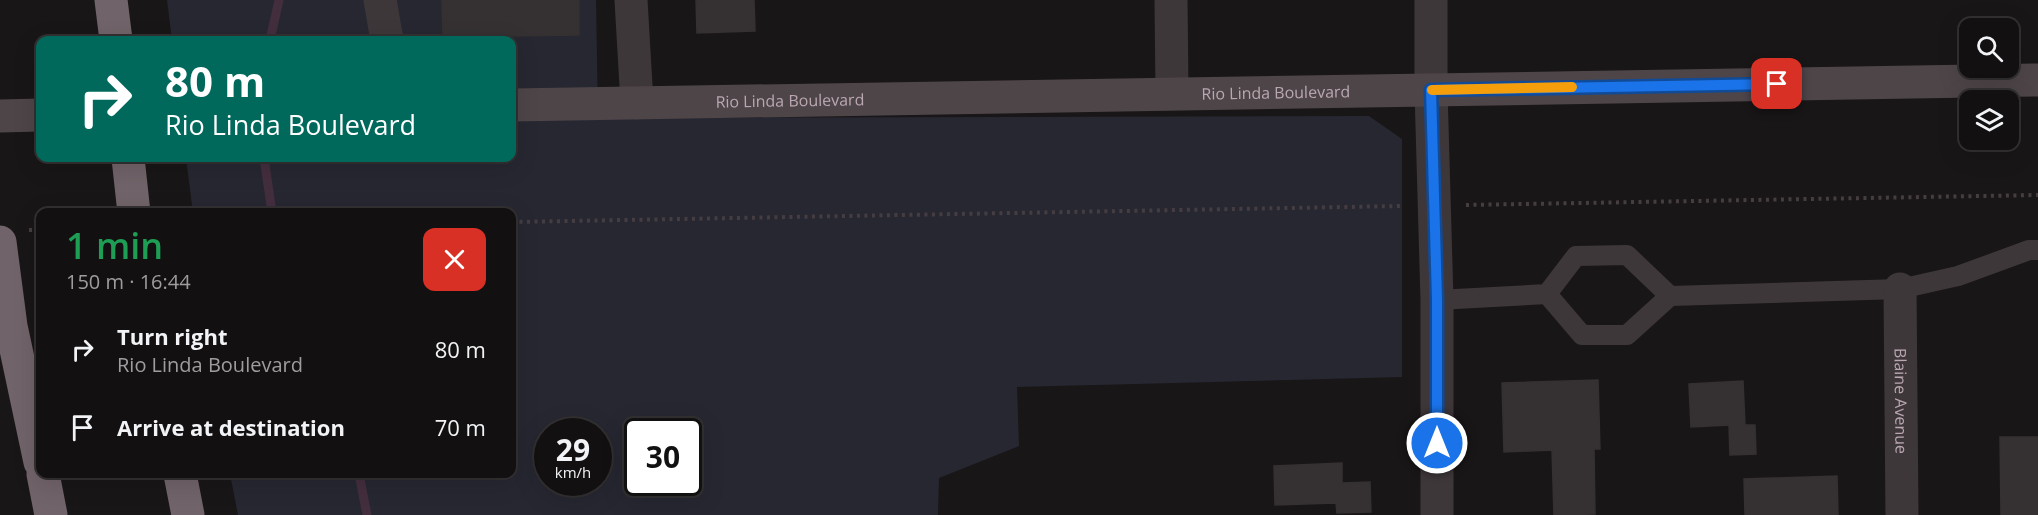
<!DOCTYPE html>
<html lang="en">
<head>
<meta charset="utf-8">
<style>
  :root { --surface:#131011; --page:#1c191a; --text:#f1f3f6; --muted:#9d9d9f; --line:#323031 }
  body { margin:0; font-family:"Open Sans",sans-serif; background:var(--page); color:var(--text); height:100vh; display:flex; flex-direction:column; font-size:22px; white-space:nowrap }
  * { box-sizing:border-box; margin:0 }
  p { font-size:20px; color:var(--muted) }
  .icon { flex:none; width:33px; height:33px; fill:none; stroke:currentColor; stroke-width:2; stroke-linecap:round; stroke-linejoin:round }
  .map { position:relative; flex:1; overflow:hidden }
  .side { position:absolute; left:36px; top:208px; width:480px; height:270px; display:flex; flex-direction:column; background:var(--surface); border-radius:12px; box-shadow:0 6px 24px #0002,0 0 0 2px var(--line) }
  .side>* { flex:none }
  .hud { position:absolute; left:36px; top:36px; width:480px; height:126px; border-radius:12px; box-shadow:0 6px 24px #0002,0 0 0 2px var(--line); background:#00695c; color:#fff; overflow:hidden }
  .tools { position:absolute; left:1959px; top:18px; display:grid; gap:12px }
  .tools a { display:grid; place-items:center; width:60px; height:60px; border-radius:12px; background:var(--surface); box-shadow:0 6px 24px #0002,0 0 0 2px var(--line); font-size:30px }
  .speed { position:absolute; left:534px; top:418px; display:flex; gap:12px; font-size:30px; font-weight:700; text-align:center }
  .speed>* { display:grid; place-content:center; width:78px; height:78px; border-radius:50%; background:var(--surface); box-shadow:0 6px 24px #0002,0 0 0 2px var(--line); line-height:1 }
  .speed small { font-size:15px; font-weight:400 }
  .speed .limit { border:3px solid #111; border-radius:9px; background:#fff; color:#111 }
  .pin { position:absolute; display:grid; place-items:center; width:51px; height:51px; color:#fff; margin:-26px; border-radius:12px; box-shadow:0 3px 9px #0006 }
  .me { position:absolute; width:66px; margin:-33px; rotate:0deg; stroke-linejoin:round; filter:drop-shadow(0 0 4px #0008) }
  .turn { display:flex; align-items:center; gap:21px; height:126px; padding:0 30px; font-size:27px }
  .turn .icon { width:78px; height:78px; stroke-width:2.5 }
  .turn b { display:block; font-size:42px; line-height:51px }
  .round { display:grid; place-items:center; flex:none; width:63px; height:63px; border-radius:12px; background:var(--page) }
  .headline { display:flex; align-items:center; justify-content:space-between; height:102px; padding:0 30px }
  h1 { font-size:36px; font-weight:600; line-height:45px; color:#1e9e55 }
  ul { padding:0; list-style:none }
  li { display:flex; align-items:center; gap:18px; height:78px; padding:0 30px }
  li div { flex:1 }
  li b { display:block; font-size:22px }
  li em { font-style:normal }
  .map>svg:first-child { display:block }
  .green { fill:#262731; fill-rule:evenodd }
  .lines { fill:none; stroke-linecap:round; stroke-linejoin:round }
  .stream { stroke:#432e3e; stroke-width:9 }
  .building { fill:#353132; stroke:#353031; stroke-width:1.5 }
  .path { stroke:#453d41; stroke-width:4; stroke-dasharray:3 4.5; stroke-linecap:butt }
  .service { stroke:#3e373a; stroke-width:20 }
  .minor { stroke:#3e373a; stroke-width:33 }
  .tertiary { stroke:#3e373a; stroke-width:33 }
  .secondary { stroke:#4e4549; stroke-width:33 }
  .motorway { stroke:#706369; stroke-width:33 }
  .route-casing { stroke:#114b97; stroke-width:15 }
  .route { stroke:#1a73e8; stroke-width:10 }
  .slow { stroke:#f59e0b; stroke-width:10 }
  .labels { text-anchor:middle; stroke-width:4.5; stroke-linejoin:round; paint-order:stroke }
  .street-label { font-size:16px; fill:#baa7b1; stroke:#141112 }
</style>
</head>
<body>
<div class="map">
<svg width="2038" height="515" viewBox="0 0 2038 515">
  <rect width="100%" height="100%" fill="#191617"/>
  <path class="green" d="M 167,0 L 596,0 L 598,118 L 1369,116 L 1402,139 L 1402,377 L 1017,387 L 1019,446 L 939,478 L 938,515 L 238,515 L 230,474 L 512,474 L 512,213 L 193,213 L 186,158 L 512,158 L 512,40 L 172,40 ZM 548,432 L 598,432 L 598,483 L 548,483 ZM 638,432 L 688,432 L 688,483 L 638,483 Z"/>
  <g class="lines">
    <g class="stream">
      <path d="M 270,40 L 279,0"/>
      <path d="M 264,158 L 272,212"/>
      <path d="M 359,474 L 367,515"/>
    </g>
  </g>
  <g class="building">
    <path d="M 442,0 L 579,0 L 579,35 L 443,37 Z"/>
    <path d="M 696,0 L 754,0 L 755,31 L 697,33 Z"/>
    <path d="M 1598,380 L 1600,449 L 1594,449 L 1595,514 L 1554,515 L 1552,450 L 1504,452 L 1502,383 Z"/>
    <path d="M 1743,381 L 1745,425 L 1742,425 L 1755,425 L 1756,454 L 1730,455 L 1729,425 L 1691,427 L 1689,384 Z"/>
    <path d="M 2000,437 L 2038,437 L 2038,515 L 2001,515 Z"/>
    <path d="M 1342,463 L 1342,483 L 1370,482 L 1371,512 L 1337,513 L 1336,503 L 1275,505 L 1274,466 Z"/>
    <path d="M 1837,476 L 1838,515 L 1745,515 L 1744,479 Z"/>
  </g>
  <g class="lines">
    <g class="path">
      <path d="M 1466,205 L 2038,195"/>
      <path d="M 512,222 L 1401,206"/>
      <path d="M 29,230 L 40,230"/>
    </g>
    <g class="service">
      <path d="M 1547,294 L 1582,335 L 1627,335 L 1670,296"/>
      <path d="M 1437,300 L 1547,294 L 1576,256 L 1627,255 L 1670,296 L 1900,289 L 1958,276 L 2029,250 L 2038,250"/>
    </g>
    <g class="minor">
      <path d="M 380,0 L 387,40"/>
      <path d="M 631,0 L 637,103"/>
      <path d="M 1171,0 L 1172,92"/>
      <path d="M 1431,90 L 1437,300 L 1437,515"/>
      <path id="s1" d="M 1900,289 L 1902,515"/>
    </g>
    <path class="tertiary" d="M 1431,90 L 1431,0"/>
    <g class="secondary">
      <path id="s2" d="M 512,105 L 2038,80"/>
      <path d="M 0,116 L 40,115"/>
    </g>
    <g class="motorway">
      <path d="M 111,0 L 116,40"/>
      <path d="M 128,158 L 134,213"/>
      <path d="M 0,242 L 11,326 L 40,462"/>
      <path d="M 43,474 L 51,515"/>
      <path d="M 180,474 L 188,515"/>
    </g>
  </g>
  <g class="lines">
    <g class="route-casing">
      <path id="route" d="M 1437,443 L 1437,300 L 1431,90 L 1777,84"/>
    </g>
    <use href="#route" class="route"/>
    <path class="slow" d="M 1432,90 L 1572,87"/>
  </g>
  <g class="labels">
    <g class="street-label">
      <text dy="6" stroke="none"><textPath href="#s2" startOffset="764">Rio Linda Boulevard</textPath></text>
      <text dy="6" stroke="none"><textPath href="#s2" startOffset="278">Rio Linda Boulevard</textPath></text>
      <text dy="6" stroke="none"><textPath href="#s1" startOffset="112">Blaine Avenue</textPath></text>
    </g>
  </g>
</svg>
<div class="tools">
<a><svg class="icon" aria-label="search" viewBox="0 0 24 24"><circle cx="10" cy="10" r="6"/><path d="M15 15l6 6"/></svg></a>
<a><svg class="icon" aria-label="layers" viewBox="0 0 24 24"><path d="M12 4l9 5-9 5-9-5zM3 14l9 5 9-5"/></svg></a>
</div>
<div class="speed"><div>29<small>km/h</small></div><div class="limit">30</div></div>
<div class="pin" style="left:1777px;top:84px;background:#d93025"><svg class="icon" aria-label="arrive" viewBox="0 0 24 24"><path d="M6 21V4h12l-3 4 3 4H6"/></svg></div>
<svg class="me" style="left:1437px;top:443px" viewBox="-20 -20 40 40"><circle r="17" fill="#1a73e8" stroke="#fff" stroke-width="3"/><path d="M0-11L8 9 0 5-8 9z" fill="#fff"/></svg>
<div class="hud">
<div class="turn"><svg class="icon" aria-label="right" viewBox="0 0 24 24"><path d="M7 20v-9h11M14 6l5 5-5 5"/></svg><div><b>80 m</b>Rio Linda Boulevard</div></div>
</div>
<section class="side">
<div class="headline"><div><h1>1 min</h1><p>150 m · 16:44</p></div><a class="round" style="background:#d93025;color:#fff"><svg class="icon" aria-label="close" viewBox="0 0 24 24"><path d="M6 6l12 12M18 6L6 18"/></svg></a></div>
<ul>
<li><svg class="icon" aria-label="right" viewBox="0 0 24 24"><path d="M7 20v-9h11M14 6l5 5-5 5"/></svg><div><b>Turn right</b><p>Rio Linda Boulevard</p></div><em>80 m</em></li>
<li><svg class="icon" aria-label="arrive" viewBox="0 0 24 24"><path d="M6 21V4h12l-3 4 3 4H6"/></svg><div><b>Arrive at destination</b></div><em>70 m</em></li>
</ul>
</section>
</div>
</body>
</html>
